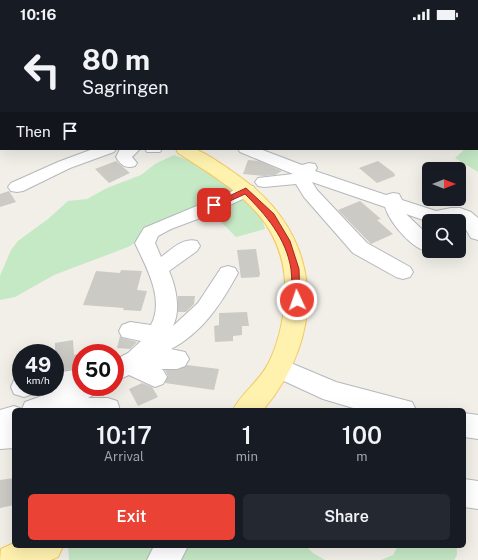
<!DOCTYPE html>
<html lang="en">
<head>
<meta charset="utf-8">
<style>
  :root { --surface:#171b24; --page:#242831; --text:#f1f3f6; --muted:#9ea1a6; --accent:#ea4335 }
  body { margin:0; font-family:"Public Sans",sans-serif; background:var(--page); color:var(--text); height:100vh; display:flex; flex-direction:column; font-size:15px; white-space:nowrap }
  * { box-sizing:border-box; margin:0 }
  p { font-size:13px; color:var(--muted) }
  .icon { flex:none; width:22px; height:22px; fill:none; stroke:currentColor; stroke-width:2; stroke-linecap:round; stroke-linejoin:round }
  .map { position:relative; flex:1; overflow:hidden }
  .panel { position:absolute; left:12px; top:380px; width:454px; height:140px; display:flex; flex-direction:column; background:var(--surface); border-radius:6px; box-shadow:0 4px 16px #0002 }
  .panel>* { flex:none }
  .guide { position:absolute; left:0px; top:0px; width:478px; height:122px; box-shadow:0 4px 16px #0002; background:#171b24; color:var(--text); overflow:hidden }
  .needle { width:26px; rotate:90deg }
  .controls { position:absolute; left:422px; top:134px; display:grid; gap:8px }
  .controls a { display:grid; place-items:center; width:44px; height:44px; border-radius:6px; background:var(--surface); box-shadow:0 4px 16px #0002; font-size:20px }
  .speed { position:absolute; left:12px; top:316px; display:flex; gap:8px; font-size:20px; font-weight:700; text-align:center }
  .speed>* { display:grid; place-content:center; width:52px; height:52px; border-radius:50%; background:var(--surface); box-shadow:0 4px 16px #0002; line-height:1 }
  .speed small { font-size:10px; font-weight:400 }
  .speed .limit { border:6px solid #d22; background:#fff; color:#111 }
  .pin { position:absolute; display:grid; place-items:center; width:34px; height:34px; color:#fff; margin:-17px; border-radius:8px; box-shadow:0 2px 6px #0006 }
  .me { position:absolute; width:44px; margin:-22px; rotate:357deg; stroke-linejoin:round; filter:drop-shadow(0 0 3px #0008) }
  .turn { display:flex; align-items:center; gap:14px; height:84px; padding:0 16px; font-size:18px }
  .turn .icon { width:52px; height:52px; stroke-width:2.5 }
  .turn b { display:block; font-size:28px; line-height:34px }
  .then { display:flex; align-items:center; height:38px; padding:0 16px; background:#0003; gap:8px; font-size:15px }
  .eta { display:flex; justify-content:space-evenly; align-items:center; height:68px; text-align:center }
  .eta b { font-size:24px; font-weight:600; line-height:28px }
  .action { display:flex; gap:8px; margin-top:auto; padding:8px 16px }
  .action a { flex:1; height:46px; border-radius:6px; background:var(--accent); color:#fff; font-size:16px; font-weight:600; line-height:46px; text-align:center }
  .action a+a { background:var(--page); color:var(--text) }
  .status { display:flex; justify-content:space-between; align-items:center; height:28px; padding:0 20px; background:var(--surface); direction:ltr }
  .status svg { height:11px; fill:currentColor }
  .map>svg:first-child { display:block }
  .green { fill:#c5e8c5 }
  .building { fill:#cccac5 }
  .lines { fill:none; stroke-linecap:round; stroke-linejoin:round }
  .minor-casing { stroke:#b5b8bc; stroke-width:2 }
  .major-casing { stroke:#f2c960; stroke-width:2 }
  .minor { fill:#fff; fill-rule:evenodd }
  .major { fill:#fff2af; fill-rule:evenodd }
  .route { fill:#ea4335; stroke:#982c22 }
</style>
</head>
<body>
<div class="status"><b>10:16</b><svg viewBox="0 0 49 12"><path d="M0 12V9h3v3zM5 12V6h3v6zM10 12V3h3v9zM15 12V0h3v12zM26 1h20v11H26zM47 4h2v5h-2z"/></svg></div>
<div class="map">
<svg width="478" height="532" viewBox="0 0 478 532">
  <rect width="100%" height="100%" fill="#f1efe8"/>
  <g class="green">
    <path d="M 88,0 L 362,0 L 87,1 Z"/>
    <path d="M 477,112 L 478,112 L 478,144 L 455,130 L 465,121 L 477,121 Z"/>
    <path d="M 174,127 C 206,138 257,166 265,201 L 236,209 L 211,184 L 160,200 L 128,219 L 54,247 L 15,269 L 0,272 L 0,248 L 11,222 L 18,213 L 48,191 L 68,173 L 87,171 L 107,160 L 141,147 L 155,136 Z"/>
    <path d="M 68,518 L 306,518 L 313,525 L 325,532 L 69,532 Z"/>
    <path d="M 398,518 L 457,518 L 457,527 L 454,532 L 381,532 L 393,527 Z"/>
  </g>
  <g class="building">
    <path d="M 248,132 L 259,133 L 282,143 L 275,147 L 264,148 L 243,146 Z"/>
    <path d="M 116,133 L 130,145 L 109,155 L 95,141 Z"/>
    <path d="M 378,133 L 394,145 L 395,148 L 377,155 L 359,140 Z"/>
    <path d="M 9,163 L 16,174 L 0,179 L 0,166 Z"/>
    <path d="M 360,173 L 381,191 L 377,192 L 393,206 L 371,216 L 338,182 Z"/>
    <path d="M 256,221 L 260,246 L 259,249 L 241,250 L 237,222 Z"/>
    <path d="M 121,242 L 142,243 L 137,262 L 147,263 L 141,283 L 123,282 L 124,280 L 83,277 L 96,243 L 120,245 Z"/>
    <path d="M 178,268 L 195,268 L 194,276 L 186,284 L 178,284 Z"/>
    <path d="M 247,284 L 249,298 L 242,298 L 242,307 L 233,308 L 233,313 L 215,314 L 214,298 L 219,297 L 219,285 Z"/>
    <path d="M 120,308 L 122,310 L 137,314 L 130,321 L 117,320 Z"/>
    <path d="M 73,312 L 74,327 L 81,325 L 81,342 L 74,341 L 55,343 L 55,315 Z"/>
    <path d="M 187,337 L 219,341 L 214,362 L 165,355 L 168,348 L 165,342 L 178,342 Z"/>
    <path d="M 142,355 L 152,359 L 158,369 L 138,378 L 129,361 Z"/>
    <path d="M 14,450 L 14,477 L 0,480 L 0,452 Z"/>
  </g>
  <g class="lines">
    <g class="minor-casing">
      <g id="minor">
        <path d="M 39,0 L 51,0 L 38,1 Z"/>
        <path d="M 90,0 L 102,0 L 89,1 Z"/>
        <path d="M 93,121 L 116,121 L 114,124 L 70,140 L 23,163 L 17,164 L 11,163 L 8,159 L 11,155 L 58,134 Z"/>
        <path d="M 120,121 L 140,121 L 132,129 L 137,135 L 135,138 C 125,141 121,137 116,129 Z"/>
        <path d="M 145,121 L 162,121 L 160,124 L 147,124 Z"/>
        <path d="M 238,121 L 260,121 L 302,137 L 309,135 L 315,136 L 317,140 L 315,143 L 386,167 L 393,165 L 399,166 L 402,172 L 436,183 L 451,180 L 460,180 L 471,184 L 478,190 L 478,212 L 471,210 C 466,203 464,193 454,191 L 455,193 L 429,194 L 406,186 L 429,208 L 429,223 L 435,223 C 416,228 390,195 385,179 L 312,154 L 317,162 L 367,215 L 410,239 L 413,244 L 410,249 L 403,251 L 396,249 L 353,225 L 304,169 L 296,156 L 264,159 L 258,158 L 255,154 L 258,150 L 293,146 L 240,124 Z"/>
        <path d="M 247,157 L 253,158 L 256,162 L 253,166 L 211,186 L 171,201 L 158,208 L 155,215 L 161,229 C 172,221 183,209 197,213 L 200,218 L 197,223 L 169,243 C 176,259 181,282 173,298 L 198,275 L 221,240 L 228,238 L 235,240 L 238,245 C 221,276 203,304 171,321 L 185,324 L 189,331 L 185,338 L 177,341 L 161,341 L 163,342 L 167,349 L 163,356 L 155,359 L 129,347 L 115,353 L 115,332 L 128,325 L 141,313 L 122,309 L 119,303 L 122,297 L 130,294 L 151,297 C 165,271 146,239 135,215 L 144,200 Z"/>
        <path d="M 279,330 L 336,354 L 412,374 L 416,382 L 360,382 L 323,371 L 271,347 L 267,340 L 271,333 Z"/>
        <path d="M 74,342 L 81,344 L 81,359 L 98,359 L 95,366 L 88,370 L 108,370 L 117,373 L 120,382 L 14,382 L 14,420 L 0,421 L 0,382 L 14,378 L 22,381 L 25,374 L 53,364 L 46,362 L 45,359 L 55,359 L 55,345 Z"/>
        <path d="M 21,349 L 21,359 L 36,359 L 33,366 L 24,369 L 14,366 L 11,359 L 14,352 Z"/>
        <path d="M 464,385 L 478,387 L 478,411 L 464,409 Z"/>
        <path d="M 464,451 L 478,453 L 478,481 L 464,479 Z"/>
        <path d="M 154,518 L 188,518 L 181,532 L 147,532 Z"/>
      </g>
    </g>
    <g class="major-casing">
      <g id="major">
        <rect x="72" y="0" width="12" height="1"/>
        <path d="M 176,121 C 182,121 188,120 194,121 C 202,122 232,143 240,149 C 324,208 327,307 263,382 L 233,382 C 241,365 259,354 268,336 C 278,317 283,293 285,272 C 290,193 236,162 178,125 Z"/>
        <path d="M 14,515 L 14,518 L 63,518 L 58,529 L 51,532 L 0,532 L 1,521 Z"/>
      </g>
    </g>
    <use href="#minor" class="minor"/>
    <use href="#major" class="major"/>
  </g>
  <path class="route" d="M 246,160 L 274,186 L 290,213 L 299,241 L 300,274 L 297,275 L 292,272 C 292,262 292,251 291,241 C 286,210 266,187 245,166 L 217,179 L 210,177 Z"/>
</svg>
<div class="controls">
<a><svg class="needle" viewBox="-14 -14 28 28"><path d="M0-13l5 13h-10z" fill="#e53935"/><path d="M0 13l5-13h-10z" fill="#9ea1a6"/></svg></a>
<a><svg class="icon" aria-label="search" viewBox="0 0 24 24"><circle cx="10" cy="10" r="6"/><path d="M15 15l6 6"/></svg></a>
</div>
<div class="speed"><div>49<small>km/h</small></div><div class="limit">50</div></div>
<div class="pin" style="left:214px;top:177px;background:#d93025"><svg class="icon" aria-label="arrive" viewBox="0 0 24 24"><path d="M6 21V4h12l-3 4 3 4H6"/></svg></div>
<svg class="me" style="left:297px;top:272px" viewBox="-20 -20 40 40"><circle r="17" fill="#ea4335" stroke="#fff" stroke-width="3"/><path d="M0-11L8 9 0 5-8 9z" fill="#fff"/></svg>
<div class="guide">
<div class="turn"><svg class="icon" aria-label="left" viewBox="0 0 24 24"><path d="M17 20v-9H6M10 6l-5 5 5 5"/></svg><div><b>80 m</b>Sagringen</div></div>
<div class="then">Then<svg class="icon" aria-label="arrive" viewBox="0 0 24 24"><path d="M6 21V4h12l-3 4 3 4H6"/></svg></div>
</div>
<section class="panel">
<div class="eta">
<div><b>10:17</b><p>Arrival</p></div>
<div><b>1</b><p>min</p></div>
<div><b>100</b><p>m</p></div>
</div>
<div class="action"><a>Exit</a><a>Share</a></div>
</section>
</div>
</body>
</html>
